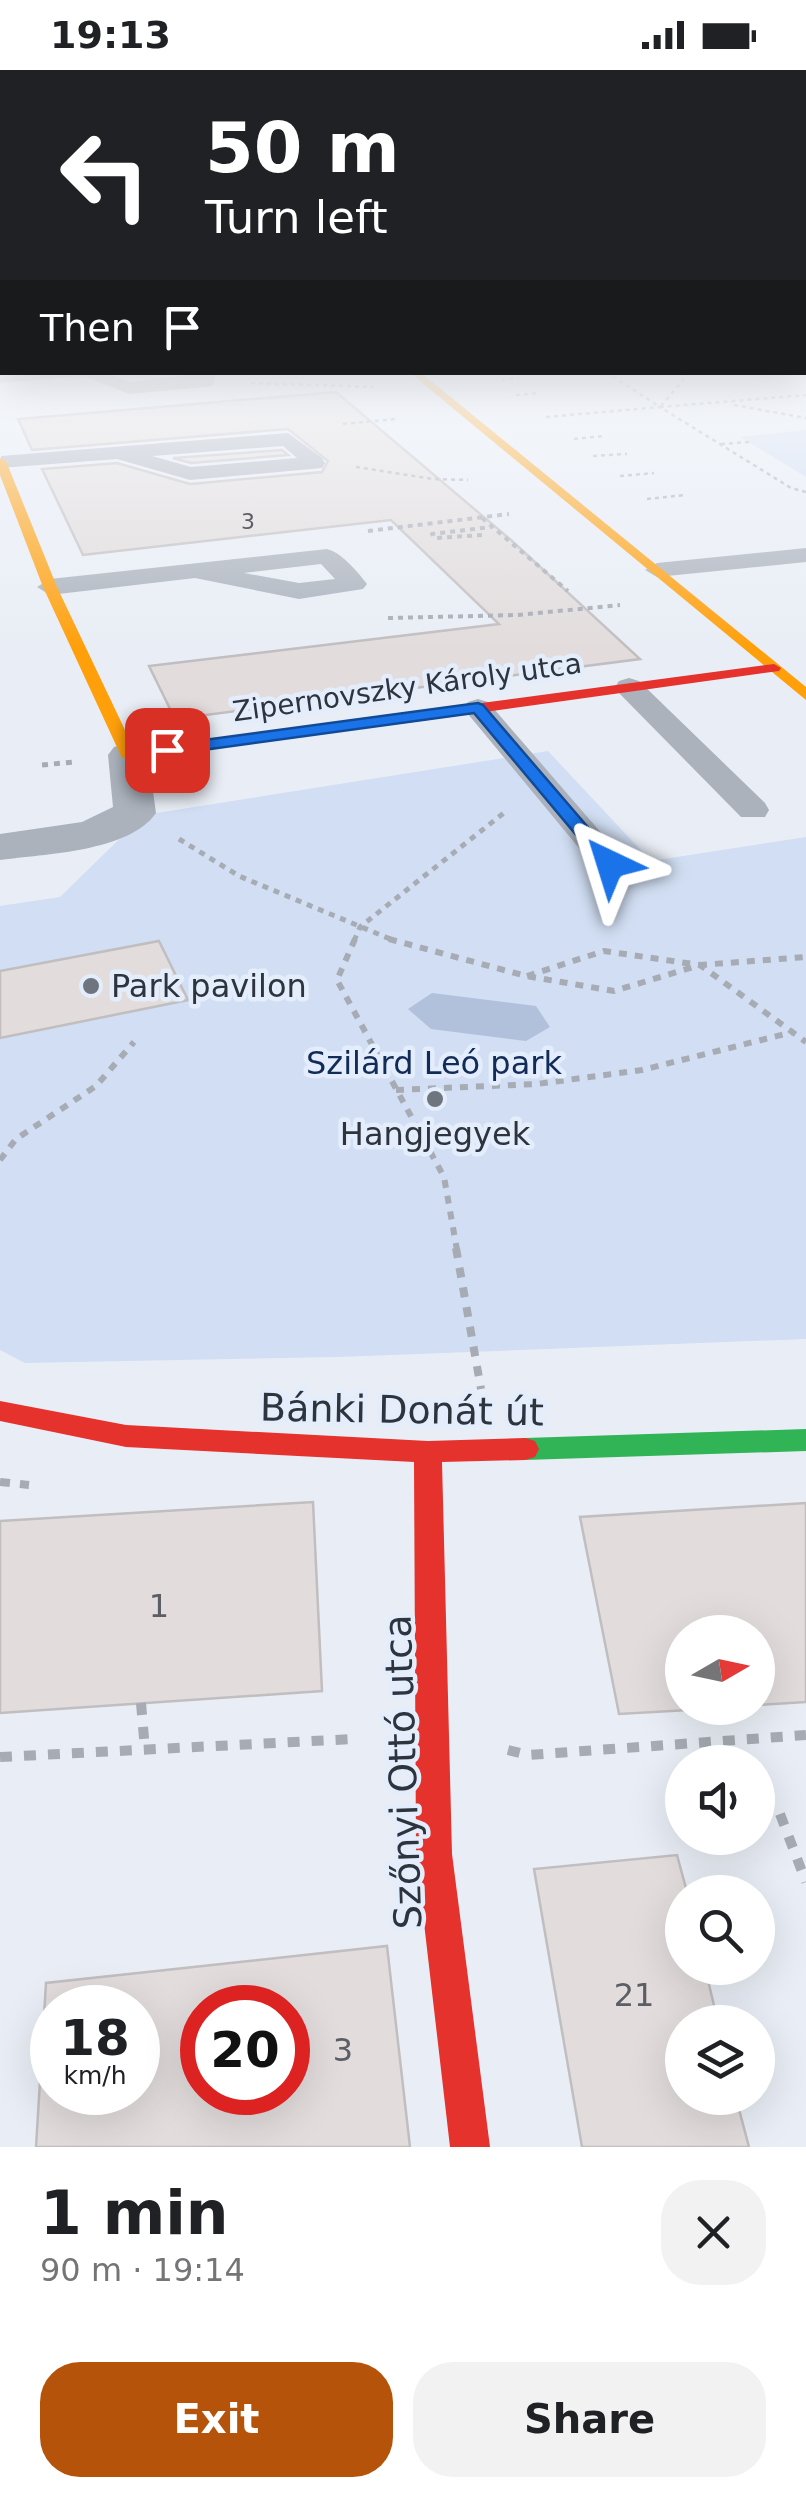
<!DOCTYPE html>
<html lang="en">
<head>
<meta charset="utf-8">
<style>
  :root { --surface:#fff; --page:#f2f2f2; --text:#202124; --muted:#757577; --accent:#b45309 }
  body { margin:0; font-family:"DejaVu Sans",sans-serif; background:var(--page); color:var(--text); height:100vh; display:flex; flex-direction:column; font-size:38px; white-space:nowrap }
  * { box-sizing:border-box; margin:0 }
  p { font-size:32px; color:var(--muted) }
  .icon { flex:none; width:55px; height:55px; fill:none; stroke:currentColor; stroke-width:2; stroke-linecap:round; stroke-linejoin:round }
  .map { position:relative; height:2077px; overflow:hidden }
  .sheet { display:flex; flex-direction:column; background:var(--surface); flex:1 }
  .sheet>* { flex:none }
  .guide { position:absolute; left:0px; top:0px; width:808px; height:305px; box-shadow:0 10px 40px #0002; background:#202124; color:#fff; overflow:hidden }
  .needle { width:65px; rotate:81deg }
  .fabs { position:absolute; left:665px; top:1545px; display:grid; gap:20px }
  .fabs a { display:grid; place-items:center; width:110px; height:110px; border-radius:50%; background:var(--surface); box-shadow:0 10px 40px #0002; font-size:50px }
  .speed { position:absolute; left:30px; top:1915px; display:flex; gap:20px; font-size:50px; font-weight:700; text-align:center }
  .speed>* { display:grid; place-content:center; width:130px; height:130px; border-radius:50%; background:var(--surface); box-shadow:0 10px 40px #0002; line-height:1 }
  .speed small { font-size:25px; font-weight:400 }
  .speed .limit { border:15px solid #d22; background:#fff; color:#111 }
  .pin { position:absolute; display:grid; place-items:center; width:85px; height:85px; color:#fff; margin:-42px; border-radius:20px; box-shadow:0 5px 15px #0006 }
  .me { position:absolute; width:110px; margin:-55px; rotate:319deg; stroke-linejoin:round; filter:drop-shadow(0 0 8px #0008) }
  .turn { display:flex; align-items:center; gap:35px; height:210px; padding:0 40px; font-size:45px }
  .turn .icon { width:130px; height:130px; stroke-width:2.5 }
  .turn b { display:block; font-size:70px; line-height:85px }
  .then { display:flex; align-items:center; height:95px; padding:0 40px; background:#0003; gap:20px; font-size:38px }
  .round { display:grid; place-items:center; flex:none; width:105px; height:105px; border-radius:40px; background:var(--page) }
  .summary { display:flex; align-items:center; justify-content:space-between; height:170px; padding:0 40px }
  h1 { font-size:60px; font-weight:700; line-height:75px }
  .action { display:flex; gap:20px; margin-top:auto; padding:20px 40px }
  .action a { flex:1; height:115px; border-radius:40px; background:var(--accent); color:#fff; font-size:40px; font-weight:700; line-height:115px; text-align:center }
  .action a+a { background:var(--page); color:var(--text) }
  .status { display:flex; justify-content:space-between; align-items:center; height:70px; padding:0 50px; background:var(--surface); direction:ltr }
  .status svg { height:28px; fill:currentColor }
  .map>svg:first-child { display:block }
  .green { fill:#d1def3 }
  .water { fill:#b1c1dc }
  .building { fill:#e2dcdc; stroke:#c1bec0; stroke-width:2.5; fill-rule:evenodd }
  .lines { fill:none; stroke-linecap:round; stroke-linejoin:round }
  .path-far5 { stroke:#a7acb4; stroke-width:2.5; stroke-dasharray:4 4; stroke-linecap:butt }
  .path-far4 { stroke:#a7acb4; stroke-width:4; stroke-dasharray:5 5; stroke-linecap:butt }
  .path-far3 { stroke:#a7acb4; stroke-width:5; stroke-dasharray:6 6; stroke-linecap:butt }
  .path-far2 { stroke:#a7acb4; stroke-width:6; stroke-dasharray:8 8; stroke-linecap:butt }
  .path-far1 { stroke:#a7acb4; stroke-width:8; stroke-dasharray:10 10; stroke-linecap:butt }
  .path { stroke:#a7acb4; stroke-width:10; stroke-dasharray:12 12; stroke-linecap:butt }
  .lane { fill:#abb2bc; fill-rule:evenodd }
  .street { fill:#abb2bc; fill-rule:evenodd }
  .fast { fill:#30b455; fill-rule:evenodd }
  .slow { fill:#ff9f0a; fill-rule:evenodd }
  .jam { fill:#e5322d; fill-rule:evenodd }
  .route { fill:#1a73e8; stroke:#114b97; stroke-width:2.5 }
  .poi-dot { fill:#6f757e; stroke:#e4edfb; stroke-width:4 }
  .labels { text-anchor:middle; stroke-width:9; stroke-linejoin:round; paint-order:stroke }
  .far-number-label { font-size:22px; fill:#5b5e65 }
  .far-street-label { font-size:28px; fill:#2e343d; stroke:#e4edfb }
  .poi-label { font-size:32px; fill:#2e343d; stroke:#e4edfb; text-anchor:start }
  .park-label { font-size:32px; fill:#122c58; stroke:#e4edfb }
  .near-number-label { font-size:32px; fill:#5b5e65 }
  .near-street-label { font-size:38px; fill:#2e343d; stroke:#e4edfb }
</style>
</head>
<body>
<div class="status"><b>19:13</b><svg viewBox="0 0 49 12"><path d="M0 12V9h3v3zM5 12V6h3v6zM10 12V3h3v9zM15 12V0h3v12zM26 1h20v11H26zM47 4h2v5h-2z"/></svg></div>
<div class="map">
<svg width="806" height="2077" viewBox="0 0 806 2077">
  <rect width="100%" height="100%" fill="#e9eef6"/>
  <g class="green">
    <path d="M 806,360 L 806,407 L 740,367 Z"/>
    <path d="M 548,681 L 651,791 L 806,767 L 806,1269 L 338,1287 L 25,1293 L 0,1280 L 0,836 L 60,827 L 144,745 Z"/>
  </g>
  <path class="water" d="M 432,923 L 536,936 L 550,957 L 526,971 L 431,959 L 408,939 Z"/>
  <g class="building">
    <path d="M 336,322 L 511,470 L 640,589 L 175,649 L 149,596 L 499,554 L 391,450 L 83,485 L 42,399 L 117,393 L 190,414 L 322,402 L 328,391 L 288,359 L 32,380 L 18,349 Z"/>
    <path d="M 282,380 L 288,385 L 191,393 L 173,388 Z"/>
    <path d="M 159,871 L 188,930 L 0,968 L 0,901 Z"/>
    <path d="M 313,1432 L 322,1621 L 0,1643 L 0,1451 Z"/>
    <path d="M 806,1433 L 806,1632 L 758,1635 L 758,1562 L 682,1562 L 682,1638 L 724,1638 L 619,1644 L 580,1447 Z"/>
    <path d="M 677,1785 L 687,1822 L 682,1822 L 682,1898 L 705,1898 L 718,1952 L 682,1952 L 682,2028 L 736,2028 L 749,2077 L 582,2077 L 534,1799 Z"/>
    <path d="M 387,1876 L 410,2077 L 36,2077 L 46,1913 ZM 52,1938 L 138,1938 L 138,2022 L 52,2022 ZM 202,1938 L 288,1938 L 288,2022 L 202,2022 Z"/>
  </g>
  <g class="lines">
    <g class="path-far5">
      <path d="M 606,302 L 660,337 L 806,325"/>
      <path d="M 501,310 L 519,308"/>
      <path d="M 251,313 L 374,317"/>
      <path d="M 516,325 L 540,323"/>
      <path d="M 734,335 L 806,348"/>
      <path d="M 661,336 L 690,302"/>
      <path d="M 546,347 L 660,337 L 791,418 L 806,422"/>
      <path d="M 343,354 L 396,349"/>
      <path d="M 574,369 L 603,366"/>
      <path d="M 721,374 L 749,372"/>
      <path d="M 593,386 L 627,384"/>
      <path d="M 356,397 L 433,409 L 468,410"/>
      <path d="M 620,406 L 654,403"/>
      <path d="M 647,429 L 685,425"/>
    </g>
    <g class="path-far4">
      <path d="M 482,448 L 568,521"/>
      <path d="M 368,461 L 509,444"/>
      <path d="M 482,465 L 436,468 L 432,464 L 491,457"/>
      <path d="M 388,548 L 518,545 L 620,535"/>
    </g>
    <g class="path-far3">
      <path d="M 42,695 L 74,692"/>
      <path d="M 179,769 L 239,806 L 395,871"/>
      <path d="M 354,871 L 360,857 L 505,742"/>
    </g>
    <g class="path-far2">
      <path d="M 355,869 L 337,910 L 444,1107 L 457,1180"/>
      <path d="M 389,869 L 526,906 L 614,921 L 700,895 L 806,887"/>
      <path d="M 527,906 L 604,881 L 700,895 L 806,972"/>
      <path d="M 396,1020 L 537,1014 L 642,1000 L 793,962"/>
      <path d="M 0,1090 L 16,1069 L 96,1016 L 134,972"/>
    </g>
    <g class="path-far1">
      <path d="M 456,1178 L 481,1319"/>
      <path d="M 0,1412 L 29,1415"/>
    </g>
    <g class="path">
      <path d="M 141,1633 L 145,1680"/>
      <path d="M 508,1680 L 528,1685 L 806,1665"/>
      <path d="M 0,1687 L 353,1669"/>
      <path d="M 780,1744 L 806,1812"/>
    </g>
    <g class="lane">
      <path d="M 0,301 L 106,302 L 131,312 L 216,302 L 213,315 L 206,317 L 129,324 L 84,306 L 0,313 Z"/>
      <path d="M 288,363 L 322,388 L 325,393 L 322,398 L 190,410 L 117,389 L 0,398 L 1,386 ZM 283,376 L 297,388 L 191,397 L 152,386 Z"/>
      <path d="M 806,478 L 806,492 L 657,507 L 645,500 L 657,493 Z"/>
      <path d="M 327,479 C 342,483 357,501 367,514 L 363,519 L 299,529 L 195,508 L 50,525 L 37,517 L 50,509 ZM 321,494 L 335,509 L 299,513 L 244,503 Z"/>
      <path d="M 629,608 L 639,611 L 765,733 L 769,740 L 765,747 L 741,747 L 619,623 L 615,617 L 619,611 Z"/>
      <path d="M 478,629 L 488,632 L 622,787 L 627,794 L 622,801 L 610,804 L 598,801 L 463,638 L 468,632 Z"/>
    </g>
    <path class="street" d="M 128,673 L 142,677 L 148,685 L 156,743 C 129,782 44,784 0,790 L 0,764 L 82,752 L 113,737 L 108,685 L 114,677 Z"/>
    <path class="fast" d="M 806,1359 L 806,1381 L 525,1390 L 515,1387 L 511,1379 L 515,1371 L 525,1368 Z"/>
    <g class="slow">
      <path d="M 409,302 L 420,302 L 806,617 L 806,630 Z"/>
      <path d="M 0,388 L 6,391 L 57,517 L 134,679 L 406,643 L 414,648 L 406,653 L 122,688 L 43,517 L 0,405 Z"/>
    </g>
    <g class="jam">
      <path d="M 774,594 L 781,598 L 779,601 L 406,653 L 398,648 L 406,643 Z"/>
      <path d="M 0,1331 L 126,1355 L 428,1371 L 525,1368 L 535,1371 L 539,1379 L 535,1387 L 525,1390 L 442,1392 L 452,1784 L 490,2077 L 450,2077 L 416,1784 L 414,1392 L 126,1377 L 0,1351 Z"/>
    </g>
  </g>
  <linearGradient id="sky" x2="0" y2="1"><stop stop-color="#92b9e3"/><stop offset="0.5" stop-color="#f5f7fb"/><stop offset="1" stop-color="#f5f7fb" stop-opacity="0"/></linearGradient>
  <rect width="806" height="579" fill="url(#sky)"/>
  <path class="route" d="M 478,633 L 483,635 L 616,790 L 616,797 L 603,797 L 474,643 L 167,685 L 159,680 L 167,675 Z"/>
  <g class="poi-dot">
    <circle cx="91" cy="916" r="10"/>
    <circle cx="435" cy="1029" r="10"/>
  </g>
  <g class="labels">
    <g class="far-number-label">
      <text x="248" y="459">3</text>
    </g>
    <g class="far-street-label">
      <text transform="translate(407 617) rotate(-8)" y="10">Zipernovszky Károly utca</text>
    </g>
    <g class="poi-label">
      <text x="111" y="927">Park pavilon</text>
      <text x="435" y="1075" text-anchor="middle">Hangjegyek</text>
    </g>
    <g class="park-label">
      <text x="434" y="1004">Szilárd Leó park</text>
    </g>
    <g class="near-number-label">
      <text x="159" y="1547">1</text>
      <text x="634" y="1936">21</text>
      <text x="343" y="1991">3</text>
    </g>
    <g class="near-street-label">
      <text transform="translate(402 1340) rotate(1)" y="13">Bánki Donát út</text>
      <text transform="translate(403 1702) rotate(-92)" y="13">Szőnyi Ottó utca</text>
    </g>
  </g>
</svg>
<div class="fabs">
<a><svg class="needle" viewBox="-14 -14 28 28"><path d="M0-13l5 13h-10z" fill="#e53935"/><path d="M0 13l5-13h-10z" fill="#757577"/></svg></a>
<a><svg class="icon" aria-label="sound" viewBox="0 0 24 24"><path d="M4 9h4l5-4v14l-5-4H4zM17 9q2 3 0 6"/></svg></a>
<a><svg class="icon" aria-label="search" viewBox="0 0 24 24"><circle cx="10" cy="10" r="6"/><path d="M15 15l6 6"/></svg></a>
<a><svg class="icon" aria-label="layers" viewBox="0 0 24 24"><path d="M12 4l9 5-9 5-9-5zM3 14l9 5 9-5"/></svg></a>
</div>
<div class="speed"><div>18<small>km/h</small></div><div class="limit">20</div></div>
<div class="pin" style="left:167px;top:680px;background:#d93025"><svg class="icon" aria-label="arrive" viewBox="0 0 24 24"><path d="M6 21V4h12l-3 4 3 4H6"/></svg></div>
<svg class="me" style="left:610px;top:794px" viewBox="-20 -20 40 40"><path d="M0-17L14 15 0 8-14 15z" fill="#1a73e8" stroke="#fff" stroke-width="4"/></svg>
<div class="guide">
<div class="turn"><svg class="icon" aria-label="left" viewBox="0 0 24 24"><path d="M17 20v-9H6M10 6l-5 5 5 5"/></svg><div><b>50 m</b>Turn left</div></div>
<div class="then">Then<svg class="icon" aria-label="arrive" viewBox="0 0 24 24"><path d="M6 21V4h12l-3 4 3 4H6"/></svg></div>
</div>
</div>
<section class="sheet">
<div class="summary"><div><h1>1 min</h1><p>90 m · 19:14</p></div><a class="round"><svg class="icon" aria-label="close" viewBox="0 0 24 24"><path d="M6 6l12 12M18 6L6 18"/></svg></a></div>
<div class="action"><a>Exit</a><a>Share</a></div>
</section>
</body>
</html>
